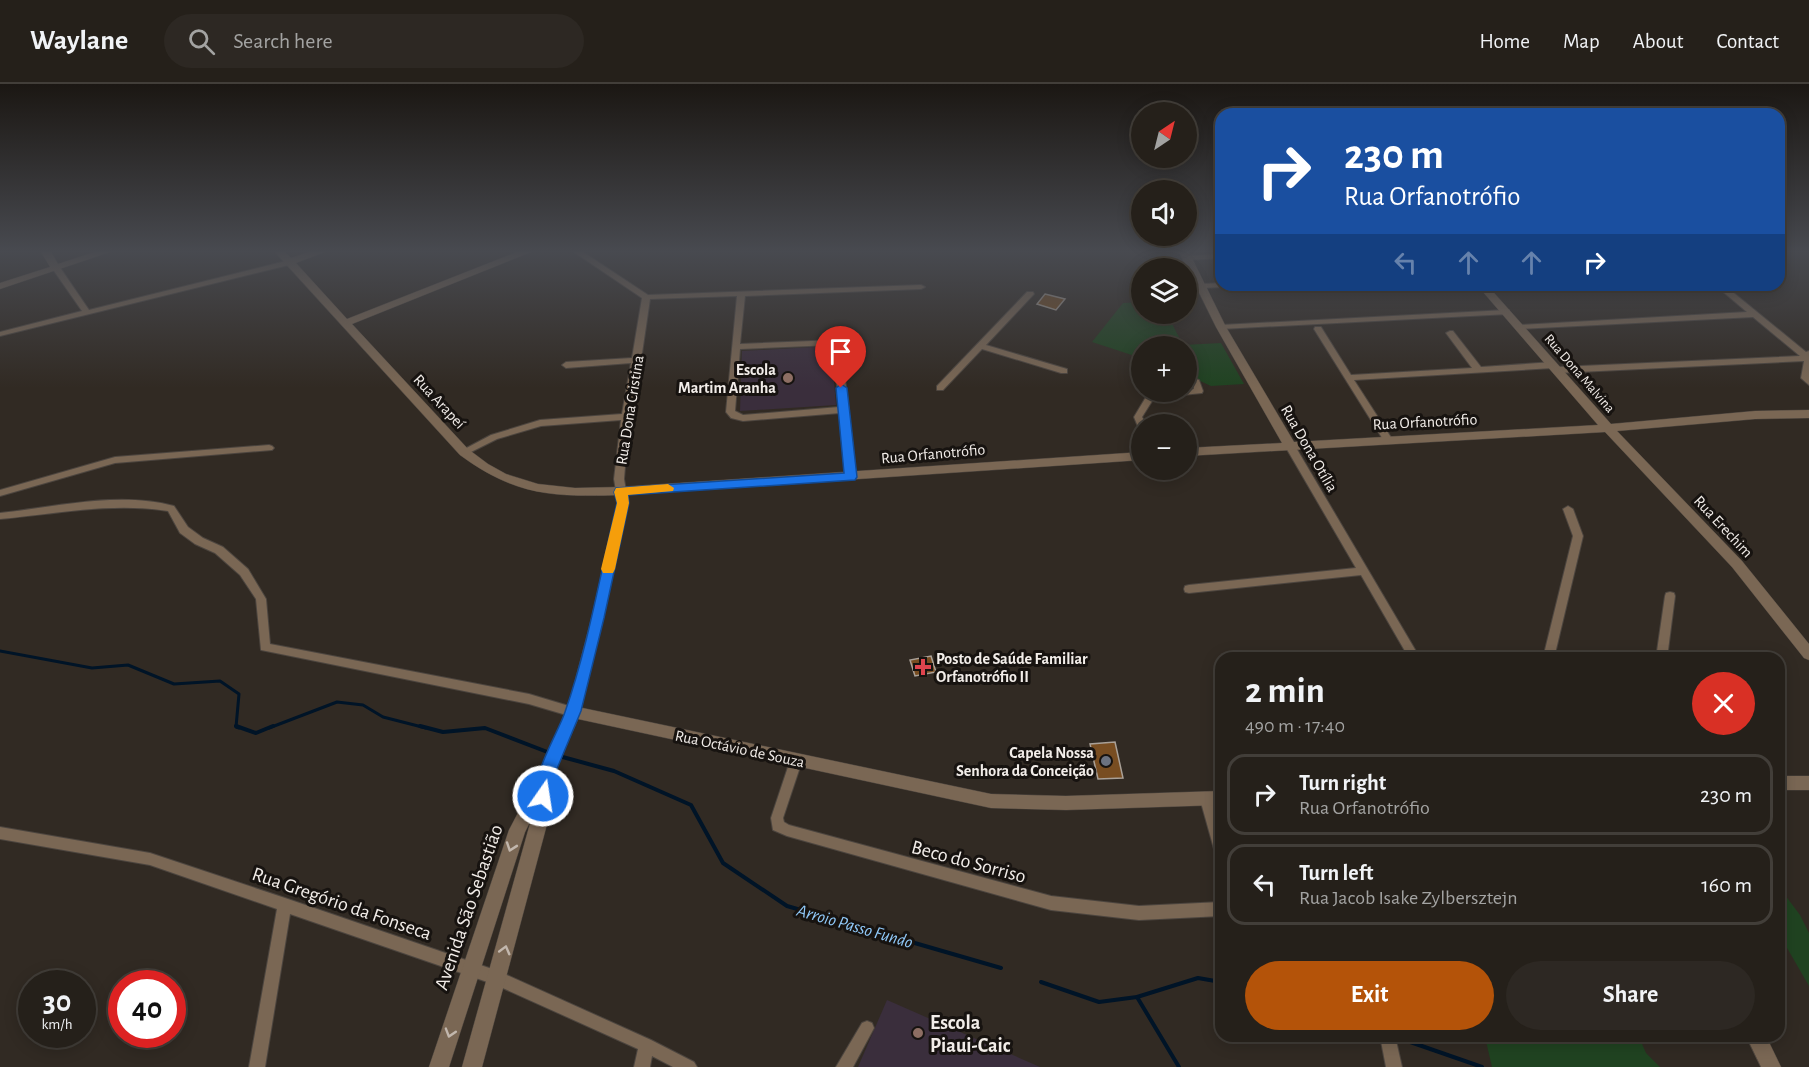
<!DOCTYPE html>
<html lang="en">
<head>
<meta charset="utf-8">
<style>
  :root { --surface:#25201a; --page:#2d2823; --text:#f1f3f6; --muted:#a3a3a2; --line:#423e39; --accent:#b45309 }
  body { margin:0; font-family:"Alegreya Sans",sans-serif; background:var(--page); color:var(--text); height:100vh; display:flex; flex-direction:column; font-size:22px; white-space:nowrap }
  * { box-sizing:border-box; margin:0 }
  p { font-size:20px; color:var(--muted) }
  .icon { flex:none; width:33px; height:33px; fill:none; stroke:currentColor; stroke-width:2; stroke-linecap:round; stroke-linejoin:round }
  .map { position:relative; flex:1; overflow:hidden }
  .sheet { position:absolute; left:1215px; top:568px; width:570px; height:390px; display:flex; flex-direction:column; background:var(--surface); border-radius:18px; box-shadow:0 3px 15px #0003,0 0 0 2px var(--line) }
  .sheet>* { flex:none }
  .hud { position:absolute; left:1215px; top:24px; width:570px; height:183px; border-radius:18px; box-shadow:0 3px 15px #0003,0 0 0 2px var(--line); background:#1a4fa0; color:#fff; overflow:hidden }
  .needle { width:39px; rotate:35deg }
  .controls { position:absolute; left:1131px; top:18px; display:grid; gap:12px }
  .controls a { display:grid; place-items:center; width:66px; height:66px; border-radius:50%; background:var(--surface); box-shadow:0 3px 15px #0003,0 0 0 2px var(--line); font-size:30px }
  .speed { position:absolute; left:18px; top:886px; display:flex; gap:12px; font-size:30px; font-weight:700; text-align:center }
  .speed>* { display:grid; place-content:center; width:78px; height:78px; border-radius:50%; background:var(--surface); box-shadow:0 3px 15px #0003,0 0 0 2px var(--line); line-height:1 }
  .speed small { font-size:15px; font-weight:400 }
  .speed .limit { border:9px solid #d22; background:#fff; color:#111 }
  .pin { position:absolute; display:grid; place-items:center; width:51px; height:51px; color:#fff; margin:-62px -26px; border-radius:50% 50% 50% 0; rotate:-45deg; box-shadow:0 0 6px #0007 }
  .pin .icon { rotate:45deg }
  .me { position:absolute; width:66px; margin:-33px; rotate:13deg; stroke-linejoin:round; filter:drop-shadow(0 0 4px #0008) }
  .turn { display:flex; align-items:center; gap:21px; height:126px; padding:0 30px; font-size:27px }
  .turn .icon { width:78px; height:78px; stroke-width:2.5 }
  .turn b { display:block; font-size:42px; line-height:51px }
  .lanes { display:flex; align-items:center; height:57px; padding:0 30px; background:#0003; justify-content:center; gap:30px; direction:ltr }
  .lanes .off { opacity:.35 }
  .round { display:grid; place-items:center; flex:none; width:63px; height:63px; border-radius:32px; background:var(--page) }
  .summary { display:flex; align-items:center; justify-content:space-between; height:102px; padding:0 30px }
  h1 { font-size:36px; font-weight:700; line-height:45px }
  .button { display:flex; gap:12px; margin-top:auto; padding:12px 30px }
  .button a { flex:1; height:69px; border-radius:36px; background:var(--accent); color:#fff; font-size:24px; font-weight:700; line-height:69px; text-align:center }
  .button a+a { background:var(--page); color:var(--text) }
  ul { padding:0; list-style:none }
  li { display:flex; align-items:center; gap:18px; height:81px; margin:0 12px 9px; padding:0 18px; border:3px solid var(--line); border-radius:18px }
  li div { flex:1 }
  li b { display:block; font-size:22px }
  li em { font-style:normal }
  header { display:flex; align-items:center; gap:36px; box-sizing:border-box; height:84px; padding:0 30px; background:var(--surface); border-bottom:2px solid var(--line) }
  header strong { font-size:28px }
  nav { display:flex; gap:33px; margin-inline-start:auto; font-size:21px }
  .search { width:420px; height:54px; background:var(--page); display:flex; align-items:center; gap:15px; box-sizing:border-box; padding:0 21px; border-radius:33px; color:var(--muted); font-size:22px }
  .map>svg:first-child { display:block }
  .education { fill:#3a2e3c }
  .green { fill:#204321 }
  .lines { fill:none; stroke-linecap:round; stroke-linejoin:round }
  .stream-far1 { stroke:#001427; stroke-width:3 }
  .stream { stroke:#001427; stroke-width:4 }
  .building { fill:#784d21; stroke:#a9a097; stroke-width:1.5 }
  .minor-casing { stroke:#4c453f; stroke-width:2 }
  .tertiary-casing { stroke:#4c453f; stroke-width:1 }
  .minor { fill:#7a6754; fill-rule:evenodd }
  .tertiary { fill:#7a6754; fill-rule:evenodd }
  .oneway { stroke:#c2b7ad }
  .route { fill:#1a73e8; stroke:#114b97; stroke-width:1.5 }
  .slow { fill:#f59e0b }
  .education-dot { fill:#8d6e63; stroke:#171310; stroke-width:2 }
  .health-dot { fill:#e0444e; stroke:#171310; stroke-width:2 }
  .worship-dot { fill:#6b7280; stroke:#171310; stroke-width:2 }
  .labels { text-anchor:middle; stroke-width:6; stroke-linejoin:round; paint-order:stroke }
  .far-street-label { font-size:14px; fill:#f2ede9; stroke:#171310 }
  .poi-label { font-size:16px; font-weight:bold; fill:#f2ede9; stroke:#171310; text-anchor:end }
  .street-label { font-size:16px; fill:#f2ede9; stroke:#171310 }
  .water-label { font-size:18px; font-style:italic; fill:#91cafa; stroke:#171310 }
  .near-street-label { font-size:20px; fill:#f2ede9; stroke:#171310 }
  .near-poi-label { font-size:20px; font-weight:bold; fill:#f2ede9; stroke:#171310; text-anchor:start }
</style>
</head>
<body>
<header>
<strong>Waylane</strong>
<div class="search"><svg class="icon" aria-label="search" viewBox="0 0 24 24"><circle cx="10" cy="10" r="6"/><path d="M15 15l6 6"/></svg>Search here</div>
<nav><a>Home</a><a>Map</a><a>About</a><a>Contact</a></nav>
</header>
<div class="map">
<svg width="1809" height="983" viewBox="0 0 1809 983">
  <rect width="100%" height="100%" fill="#312a23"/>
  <g class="education">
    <path d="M 831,262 L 836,321 L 740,327 L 742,267 Z"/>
    <path d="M 887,916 L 1040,983 L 858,983 Z"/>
  </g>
  <g class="green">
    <path d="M 1141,218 L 1142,230 L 1167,230 L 1183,261 L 1221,259 L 1244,300 L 1211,302 L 1187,291 L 1186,262 L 1142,262 L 1141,274 L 1092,258 L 1123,219 Z"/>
    <path d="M 1779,803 L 1800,831 L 1809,849 L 1809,902 L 1779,850 Z"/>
    <path d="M 1485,953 L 1639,953 L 1646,969 L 1660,983 L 1492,983 Z"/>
  </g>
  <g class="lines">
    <g class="stream-far1">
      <path d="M 0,567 L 92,584 L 128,581 L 174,600 L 220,597 L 239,610 L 236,643 L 239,644"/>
      <path d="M 269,644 L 337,618 L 363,621 L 383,633 L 426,644"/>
    </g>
    <g class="stream">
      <path d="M 236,642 L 256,649 L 273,642"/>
      <path d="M 420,642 L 443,648 L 485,644 L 550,669"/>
      <path d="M 559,672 L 614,687 L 691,721 L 723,779 L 787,822 L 1001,884"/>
      <path d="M 1041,898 L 1099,918 L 1137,913 L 1198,894 L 1221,898"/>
      <path d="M 1137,913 L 1179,983"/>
      <path d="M 1393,952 L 1482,983"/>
    </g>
  </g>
  <g class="building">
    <path d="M 1045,210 L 1065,215 L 1056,226 L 1037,220 Z"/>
    <path d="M 931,572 L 936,588 L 915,592 L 910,576 Z"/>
    <path d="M 1115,658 L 1123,694 L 1098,695 L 1090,660 Z"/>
  </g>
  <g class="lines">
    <g class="minor-casing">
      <g id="minor">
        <path d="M 571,166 L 580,166 L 648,211 L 921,201 L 925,203 L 921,205 L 745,212 L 740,260 L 837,256 L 841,258 L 856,393 L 851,396 L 846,393 L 840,329 L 743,337 L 731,334 L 726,328 L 737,212 L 650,215 L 641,276 L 627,359 L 624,395 L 628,419 L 602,534 L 577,631 L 573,633 L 529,620 L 261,566 L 256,515 L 240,491 L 215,469 L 195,460 L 180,449 L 168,427 C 111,418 56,430 0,435 L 0,429 C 57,423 118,407 174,422 L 188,443 L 203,454 L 223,463 L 248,485 L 266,515 L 270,560 L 529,610 L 569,622 L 592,534 L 618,419 L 614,395 L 621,336 L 541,342 L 497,355 L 467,370 L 464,371 L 459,368 L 491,351 L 540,336 L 622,330 L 631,279 L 566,284 L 562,281 L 566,278 L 632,274 L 642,214 ZM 833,261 L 839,323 L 743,331 L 735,327 L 740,265 Z"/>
        <path d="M 1221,170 L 1221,174 L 1187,176 L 1183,174 L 1187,172 Z"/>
        <path d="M 290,176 L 294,178 L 293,180 L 0,252 L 0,248 L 82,227 L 52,184 L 53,182 L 59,182 L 89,226 Z"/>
        <path d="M 1221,199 L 1221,201 L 1225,201 L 1224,203 L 1202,204 L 1198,202 L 1202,200 Z"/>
        <path d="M 1715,201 L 1724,201 L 1806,268 L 1809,267 L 1809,301 L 1801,294 L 1804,277 L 1558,289 L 1554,286 L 1558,283 L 1800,272 L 1753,233 L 1519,245 L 1515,243 L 1519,241 L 1747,228 Z"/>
        <path d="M 1027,208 L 1033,208 L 1034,210 L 986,261 L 1067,285 L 1067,289 L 1061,289 L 982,265 L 943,306 L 937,306 L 937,302 Z"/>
        <path d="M 1506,226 L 1509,226 L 1509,230 L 1221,245 L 1217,243 L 1221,241 Z"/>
        <path d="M 1315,243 L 1321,243 L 1351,291 L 1472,284 L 1446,249 L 1450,247 L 1453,247 L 1481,283 L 1553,278 L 1557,281 L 1553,284 L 1354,296 L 1392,355 L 1387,358 L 1384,357 L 1314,245 Z"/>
        <path d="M 1186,292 L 1199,296 L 1203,307 L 1202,309 L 1154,314 L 1142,333 L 1146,340 L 1142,340 L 1142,346 L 1139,345 L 1134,333 L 1149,308 L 1186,308 L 1186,306 L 1194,305 L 1192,300 L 1186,298 Z"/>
        <path d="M 1290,359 L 1295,362 L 1420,574 L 1409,574 L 1361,491 L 1189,509 L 1185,508 L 1184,505 L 1185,502 L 1189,501 L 1356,484 L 1285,362 Z"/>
        <path d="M 269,361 L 272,362 L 274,364 L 272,366 L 115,379 L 0,412 L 0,406 L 115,373 Z"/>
        <path d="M 1568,422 L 1573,425 L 1583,452 L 1554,574 L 1543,574 L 1573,452 L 1563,425 Z"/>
        <path d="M 1670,508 L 1674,509 L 1675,512 L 1667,574 L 1656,574 L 1665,512 L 1666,509 Z"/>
        <path d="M 796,672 L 800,673 L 802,677 L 783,734 L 784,738 L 789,741 L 1051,812 L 1139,822 L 1221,818 L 1221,832 L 1139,836 L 1051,826 L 787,752 L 773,746 L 771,734 L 790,677 L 792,673 Z"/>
        <path d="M 1206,709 L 1210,711 L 1212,715 L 1221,743 L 1221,771 L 1216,769 L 1214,765 L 1200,715 L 1202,711 Z"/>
        <path d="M 0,743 L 150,769 L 285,814 L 498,887 L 651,956 L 694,978 L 697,983 L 673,983 L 652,972 L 650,983 L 634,983 L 638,965 L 496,901 L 290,830 L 265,983 L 249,983 L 277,825 L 150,781 L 0,755 Z"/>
        <path d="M 867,937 L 872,939 L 874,944 L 853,983 L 836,983 L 862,939 Z"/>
        <path d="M 1380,952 L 1395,952 L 1402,983 L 1386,983 Z"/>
      </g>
    </g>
    <g class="tertiary-casing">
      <g id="tertiary">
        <path d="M 40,166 L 50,166 L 58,180 L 101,166 L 116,166 L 0,205 L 0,199 L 50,183 Z"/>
        <path d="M 273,166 L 283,166 L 291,174 L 315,166 L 330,166 L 296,179 L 347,235 L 522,166 L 536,166 L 352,240 L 468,365 L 488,380 L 506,390 L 538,400 L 575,404 L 620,403 L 1142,368 L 1142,376 L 620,411 C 553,413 516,412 460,371 Z"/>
        <path d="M 1178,166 L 1188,166 L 1226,243 L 1294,358 L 1598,341 L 1477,201 L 1487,201 L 1611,340 L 1755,327 L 1809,326 L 1809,334 L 1755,335 L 1617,347 L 1742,477 L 1809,560 L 1809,576 L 1804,574 L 1732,483 L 1605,348 L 1186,372 L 1186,364 L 1282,359 L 1216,243 Z"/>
        <path d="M 573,622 L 991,710 L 1066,712 L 1221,707 L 1221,721 L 1066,726 L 991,724 L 578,635 L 550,699 L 552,703 L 546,744 L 482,983 L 462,983 L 531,736 L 525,748 L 449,983 L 429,983 L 509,746 L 539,689 L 568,624 Z"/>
        <rect x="1779" y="692" width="30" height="14"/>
        <path d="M 1746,952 L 1766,952 L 1781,983 L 1761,983 Z"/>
      </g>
    </g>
    <use href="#minor" class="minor"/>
    <use href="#tertiary" class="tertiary"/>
  </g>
  <defs><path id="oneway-chevron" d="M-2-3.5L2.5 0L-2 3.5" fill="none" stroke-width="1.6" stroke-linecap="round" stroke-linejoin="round" transform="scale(1.5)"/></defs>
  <g class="oneway">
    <use href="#oneway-chevron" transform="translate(511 763) rotate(109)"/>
    <use href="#oneway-chevron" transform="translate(505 866) rotate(-75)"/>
    <use href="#oneway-chevron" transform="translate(450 949) rotate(107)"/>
  </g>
  <linearGradient id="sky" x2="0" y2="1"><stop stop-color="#1b1713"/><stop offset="0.55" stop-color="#484a50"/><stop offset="1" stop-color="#484a50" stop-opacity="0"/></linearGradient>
  <rect width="1809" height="304" fill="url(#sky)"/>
  <path class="route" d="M 841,300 L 847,304 L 857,393 L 855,396 L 628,411 L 629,419 L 604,534 L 581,627 L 554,692 L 549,718 L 543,720 L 537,718 C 528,697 558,649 565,628 C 588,563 601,486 617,419 L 614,408 L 616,404 L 844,389 L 836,304 Z"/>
  <path class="slow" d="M 668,400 L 674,404 L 673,407 L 628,411 L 629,419 L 615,485 L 613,489 L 603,489 L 601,485 L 617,419 L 614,408 L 616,404 Z"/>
  <g class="education-dot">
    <circle cx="788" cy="294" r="6"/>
    <circle cx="918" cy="949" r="6"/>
  </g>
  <path class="health-dot" d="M920 574h6v6h6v6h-6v6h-6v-6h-6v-6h6z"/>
  <circle class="worship-dot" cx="1106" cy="677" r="6"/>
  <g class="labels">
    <g class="far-street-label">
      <text transform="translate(1580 289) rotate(49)" y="5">Rua Dona Malvina</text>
    </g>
    <g class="poi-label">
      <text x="776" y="291">Escola<tspan x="776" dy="18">Martim Aranha</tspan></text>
      <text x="936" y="580" text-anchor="start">Posto de Saúde Familiar<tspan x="936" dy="18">Orfanotrófio II</tspan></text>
      <text x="1094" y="674">Capela Nossa<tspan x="1094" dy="18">Senhora da Conceição</tspan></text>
    </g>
    <g class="street-label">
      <text transform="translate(440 317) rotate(47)" y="6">Rua Arapeí</text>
      <text transform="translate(629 326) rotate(-81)" y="6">Rua Dona Cristina</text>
      <text transform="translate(1425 337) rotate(-3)" y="6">Rua Orfanotrófio</text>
      <text transform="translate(1310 364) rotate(60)" y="6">Rua Dona Otília</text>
      <text transform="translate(933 369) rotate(-5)" y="6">Rua Orfanotrófio</text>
      <text transform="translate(1724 442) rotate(47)" y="6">Rua Erechim</text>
      <text transform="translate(740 664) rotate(12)" y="6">Rua Octávio de Souza</text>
    </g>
    <g class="water-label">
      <text transform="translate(855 842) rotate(16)" y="6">Arroio Passo Fundo</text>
    </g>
    <g class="near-street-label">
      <text transform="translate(969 777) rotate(15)" y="7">Beco do Sorriso</text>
      <text transform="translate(342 819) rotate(19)" y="7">Rua Gregório da Fonseca</text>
      <text transform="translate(468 823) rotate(-71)" y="7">Avenida São Sebastião</text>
    </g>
    <g class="near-poi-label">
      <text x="930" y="945">Escola<tspan x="930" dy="23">Piaui-Caic</tspan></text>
    </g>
  </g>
</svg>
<div class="controls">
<a><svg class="needle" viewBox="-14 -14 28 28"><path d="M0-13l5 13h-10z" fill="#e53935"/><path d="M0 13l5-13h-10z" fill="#a3a3a2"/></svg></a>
<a><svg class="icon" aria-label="sound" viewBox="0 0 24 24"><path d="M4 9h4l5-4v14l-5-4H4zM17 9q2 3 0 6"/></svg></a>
<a><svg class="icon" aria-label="layers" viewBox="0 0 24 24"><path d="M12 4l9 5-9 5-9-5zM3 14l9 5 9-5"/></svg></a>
<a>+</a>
<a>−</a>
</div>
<div class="speed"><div>30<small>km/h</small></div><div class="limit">40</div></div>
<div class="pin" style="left:841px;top:304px;background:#d93025"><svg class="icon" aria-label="arrive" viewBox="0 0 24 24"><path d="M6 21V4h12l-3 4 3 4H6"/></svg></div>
<svg class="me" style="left:543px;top:712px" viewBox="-20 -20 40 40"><circle r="17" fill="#1a73e8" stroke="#fff" stroke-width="3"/><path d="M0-11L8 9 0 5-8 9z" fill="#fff"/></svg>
<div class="hud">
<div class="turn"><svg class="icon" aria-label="right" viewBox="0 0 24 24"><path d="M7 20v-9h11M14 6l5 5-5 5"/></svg><div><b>230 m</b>Rua Orfanotrófio</div></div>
<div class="lanes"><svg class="icon off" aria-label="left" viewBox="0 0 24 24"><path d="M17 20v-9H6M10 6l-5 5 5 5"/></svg><svg class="icon off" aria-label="ahead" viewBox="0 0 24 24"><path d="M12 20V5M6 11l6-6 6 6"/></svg><svg class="icon off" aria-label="ahead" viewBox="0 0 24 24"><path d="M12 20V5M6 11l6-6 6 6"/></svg><svg class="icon" aria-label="right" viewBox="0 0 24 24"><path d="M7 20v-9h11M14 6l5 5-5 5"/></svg></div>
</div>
<section class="sheet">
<div class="summary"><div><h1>2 min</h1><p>490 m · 17:40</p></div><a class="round" style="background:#d93025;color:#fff"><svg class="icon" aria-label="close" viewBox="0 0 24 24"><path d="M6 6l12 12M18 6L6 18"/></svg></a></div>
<ul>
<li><svg class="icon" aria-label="right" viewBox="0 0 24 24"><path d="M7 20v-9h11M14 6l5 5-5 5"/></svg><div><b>Turn right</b><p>Rua Orfanotrófio</p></div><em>230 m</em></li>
<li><svg class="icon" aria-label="left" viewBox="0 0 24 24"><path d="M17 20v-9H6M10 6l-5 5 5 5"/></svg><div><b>Turn left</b><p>Rua Jacob Isake Zylbersztejn</p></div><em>160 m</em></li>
</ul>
<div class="button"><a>Exit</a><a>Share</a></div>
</section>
</div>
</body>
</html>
